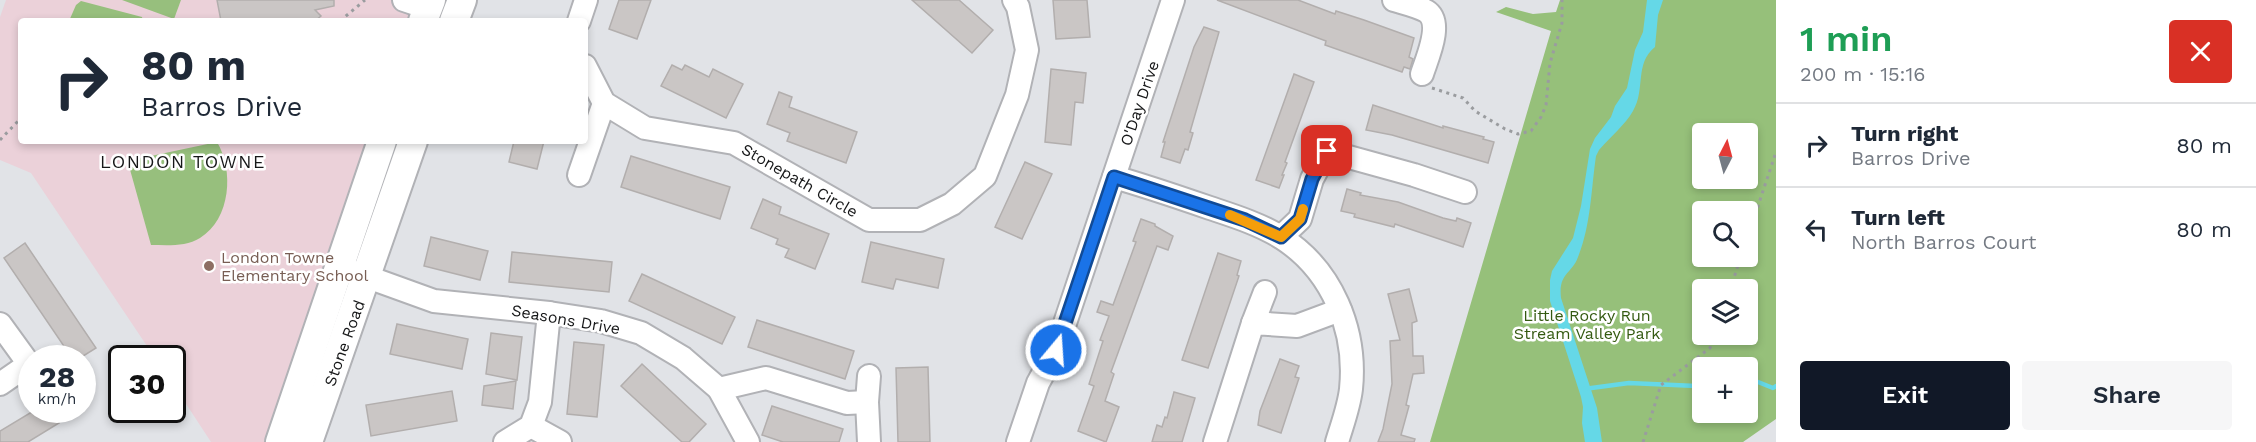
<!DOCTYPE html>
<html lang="en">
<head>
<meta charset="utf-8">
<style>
  :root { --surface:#fff; --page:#f6f6f7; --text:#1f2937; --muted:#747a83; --line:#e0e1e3; --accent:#111827 }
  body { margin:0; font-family:"Work Sans",sans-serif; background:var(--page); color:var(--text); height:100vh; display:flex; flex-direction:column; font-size:22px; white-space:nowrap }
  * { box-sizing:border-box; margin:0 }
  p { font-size:20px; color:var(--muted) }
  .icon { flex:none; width:33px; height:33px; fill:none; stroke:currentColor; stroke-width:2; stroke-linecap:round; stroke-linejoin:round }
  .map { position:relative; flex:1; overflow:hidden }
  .sheet { display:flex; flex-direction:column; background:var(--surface); width:480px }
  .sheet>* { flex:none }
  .top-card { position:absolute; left:18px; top:18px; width:570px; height:126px; border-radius:6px; box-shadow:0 3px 9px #0003; background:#fff; color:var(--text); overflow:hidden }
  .needle { width:39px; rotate:6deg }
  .buttons { position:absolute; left:1692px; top:123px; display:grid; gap:12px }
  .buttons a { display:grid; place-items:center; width:66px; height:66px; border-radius:6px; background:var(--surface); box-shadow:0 3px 9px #0003; font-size:30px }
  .speed { position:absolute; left:18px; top:345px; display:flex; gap:12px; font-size:30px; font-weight:700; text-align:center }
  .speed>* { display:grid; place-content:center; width:78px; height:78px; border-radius:50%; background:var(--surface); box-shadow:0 3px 9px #0003; line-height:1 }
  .speed small { font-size:15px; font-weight:400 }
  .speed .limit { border:3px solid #111; border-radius:9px; background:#fff; color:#111 }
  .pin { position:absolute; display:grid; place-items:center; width:51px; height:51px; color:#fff; margin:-26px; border-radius:12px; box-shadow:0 3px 9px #0006 }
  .me { position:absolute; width:66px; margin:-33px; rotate:18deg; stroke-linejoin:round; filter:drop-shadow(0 0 4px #0008) }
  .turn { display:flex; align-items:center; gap:21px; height:126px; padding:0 24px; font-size:27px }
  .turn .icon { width:78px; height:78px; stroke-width:2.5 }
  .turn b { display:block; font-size:42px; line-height:51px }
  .round { display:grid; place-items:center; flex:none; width:63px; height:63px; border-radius:6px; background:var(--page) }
  .head { display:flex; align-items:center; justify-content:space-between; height:102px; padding:0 24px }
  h1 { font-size:36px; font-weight:600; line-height:45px; color:#1e9e55 }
  .button { display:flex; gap:12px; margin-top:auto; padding:12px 24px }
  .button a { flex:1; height:69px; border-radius:6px; background:var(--accent); color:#fff; font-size:24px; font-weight:600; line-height:69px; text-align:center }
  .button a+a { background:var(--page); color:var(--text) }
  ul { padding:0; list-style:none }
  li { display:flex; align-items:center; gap:18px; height:84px; padding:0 24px; border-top:2px solid var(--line) }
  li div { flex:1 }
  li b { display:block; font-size:22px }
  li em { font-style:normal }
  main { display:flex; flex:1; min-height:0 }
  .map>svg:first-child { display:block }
  .education { fill:#ebd1d9 }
  .green { fill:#97bf7d }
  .forest { fill:#96c07a; fill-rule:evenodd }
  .water { fill:#65d8e7 }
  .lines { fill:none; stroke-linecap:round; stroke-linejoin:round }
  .stream { stroke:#65d8e7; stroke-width:4.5 }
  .building { fill:#cac6c5; stroke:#b2aead; stroke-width:1.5 }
  .minor-casing { stroke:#b1b2b6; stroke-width:26 }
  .major-casing { stroke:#b1b2b6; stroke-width:32 }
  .path { stroke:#9a9c9f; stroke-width:3; stroke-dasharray:3 4.5; stroke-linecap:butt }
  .minor { stroke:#fff; stroke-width:22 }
  .major { stroke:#fff; stroke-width:28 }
  .route-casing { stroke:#114b97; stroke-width:15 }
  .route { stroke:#1a73e8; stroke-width:10 }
  .slow { stroke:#f59e0b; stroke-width:10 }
  .education-dot { fill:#8d6e63; stroke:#fff; stroke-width:2 }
  .labels { text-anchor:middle; stroke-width:5; stroke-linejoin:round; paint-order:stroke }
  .street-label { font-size:16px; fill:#161718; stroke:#fff }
  .education-label { font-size:16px; fill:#785e54; stroke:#fff; text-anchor:start }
  .park-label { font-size:16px; fill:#345a11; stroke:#fff }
  .neighbourhood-label { font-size:18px; letter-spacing:1.5px; fill:#161718; stroke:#fff }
</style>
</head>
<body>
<main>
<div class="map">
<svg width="1776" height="442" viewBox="0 0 1776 442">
  <rect width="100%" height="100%" fill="#e1e3e7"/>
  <path class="education" d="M 6,0 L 416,0 L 409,21 L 21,21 L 21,141 L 369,141 L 264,442 L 211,442 L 173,384 L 172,358 L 155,358 L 31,173 L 0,160 L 0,17 Z"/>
  <g class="green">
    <path d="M 122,0 L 181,0 L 174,19 Z"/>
    <path d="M 81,1 L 142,17 L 143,21 L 69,21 L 76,5 Z"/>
    <path d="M 217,142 C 234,170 231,219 200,238 C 186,247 167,245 151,245 L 129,166 L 132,160 Z"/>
  </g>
  <path class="forest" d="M 1560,0 L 1776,0 L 1776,419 L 1743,442 L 1430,442 L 1551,31 L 1496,12 L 1506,7 L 1533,14 L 1556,12 ZM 1702,134 L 1748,134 L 1748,178 L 1702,178 ZM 1702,212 L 1748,212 L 1748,256 L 1702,256 ZM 1702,290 L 1748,290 L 1748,334 L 1702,334 ZM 1702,368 L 1748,368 L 1748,412 L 1702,412 Z"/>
  <path class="water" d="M 1647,0 L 1663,0 L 1658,15 L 1655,47 C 1634,64 1646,89 1633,111 C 1625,125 1610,137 1599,150 L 1596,156 C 1591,190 1591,225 1578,257 C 1572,274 1558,273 1561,298 L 1597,408 L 1602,442 L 1585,442 L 1582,423 L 1583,407 L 1581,397 L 1550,301 L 1550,280 L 1552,271 L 1573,238 L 1581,206 L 1590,149 L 1595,138 L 1611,117 L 1615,106 L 1627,88 L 1635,50 L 1643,32 Z"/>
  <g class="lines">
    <g class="stream">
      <path d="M 1748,378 L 1773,388 L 1776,386"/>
      <path d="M 1584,389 L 1629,383 L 1696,386 L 1702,382"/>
    </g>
  </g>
  <g class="building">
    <path d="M 217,0 L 334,0 L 334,6 L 315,10 L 321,16 L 315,21 L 221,21 Z"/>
    <path d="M 619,0 L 651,0 L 637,39 L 609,29 Z"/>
    <path d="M 912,0 L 959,0 L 993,30 L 972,53 Z"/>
    <path d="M 1053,0 L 1087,0 L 1090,37 L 1056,39 Z"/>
    <path d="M 1217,0 L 1298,0 L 1335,14 L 1336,11 L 1364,20 L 1414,38 L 1409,57 L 1413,59 L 1410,69 L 1404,67 L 1402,72 L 1325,45 L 1326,41 Z"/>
    <path d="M 1204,27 L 1219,32 L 1190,132 L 1193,133 L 1188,150 L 1185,149 L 1180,163 L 1161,157 L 1165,142 L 1163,142 L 1194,47 Z"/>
    <path d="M 672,65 L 682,70 L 685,65 L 709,77 L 713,69 L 743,84 L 726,118 L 661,86 Z"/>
    <path d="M 1051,69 L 1086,73 L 1083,103 L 1075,102 L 1071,145 L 1045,142 Z"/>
    <path d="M 1294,74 L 1314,82 L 1285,162 L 1287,163 L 1282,175 L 1284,175 L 1279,188 L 1256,180 Z"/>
    <path d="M 779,92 L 792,97 L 789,107 L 857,132 L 846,163 L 787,141 L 790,133 L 767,124 Z"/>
    <path d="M 1373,105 L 1443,128 L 1443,126 L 1484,137 L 1483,139 L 1494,142 L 1488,163 L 1392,135 L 1366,130 Z"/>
    <path d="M 514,141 L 544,141 L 537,169 L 509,162 Z"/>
    <path d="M 631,156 L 730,187 L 720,219 L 621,187 Z"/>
    <path d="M 1025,162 L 1052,174 L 1022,239 L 995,227 Z"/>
    <path d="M 1347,189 L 1361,193 L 1360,195 L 1398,202 L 1443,218 L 1456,221 L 1457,218 L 1471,223 L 1463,247 L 1395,224 L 1394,227 L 1354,217 L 1355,214 L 1341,211 Z"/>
    <path d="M 763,199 L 781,207 L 779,214 L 829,234 L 815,269 L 785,257 L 789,249 L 776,244 L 778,239 L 751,228 Z"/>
    <path d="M 1141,219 L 1155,224 L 1155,226 L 1173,236 L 1168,250 L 1157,246 L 1111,372 L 1114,374 L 1105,401 L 1119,407 L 1106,442 L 1078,431 L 1094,386 L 1089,384 L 1103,341 L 1100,340 L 1109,316 L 1097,312 L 1101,301 L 1113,305 L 1136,242 L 1133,241 Z"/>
    <path d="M 431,237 L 488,251 L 480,280 L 424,266 Z"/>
    <path d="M 871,242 L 944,259 L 938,288 L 896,279 L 893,289 L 862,282 Z"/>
    <path d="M 25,243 L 96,348 L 80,358 L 72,358 L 4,258 Z"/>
    <path d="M 512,252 L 612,262 L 609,292 L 509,282 Z"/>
    <path d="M 1218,253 L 1241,261 L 1237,275 L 1239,276 L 1208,368 L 1182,360 Z"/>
    <path d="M 642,274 L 735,317 L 722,344 L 629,301 Z"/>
    <path d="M 1409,289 L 1417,321 L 1412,323 L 1413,356 L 1423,356 L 1424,373 L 1413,374 L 1406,405 L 1409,406 L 1401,435 L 1415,439 L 1414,442 L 1378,442 L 1383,429 L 1392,384 L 1390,341 L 1400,340 L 1388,294 Z"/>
    <path d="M 757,320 L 854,351 L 845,379 L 748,347 Z"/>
    <path d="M 397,324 L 468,339 L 462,369 L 390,354 Z"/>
    <path d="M 491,333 L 522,337 L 517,380 L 486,374 Z"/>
    <path d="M 574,342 L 604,345 L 597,417 L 567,414 Z"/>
    <path d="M 1280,359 L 1299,366 L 1295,377 L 1299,378 L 1281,433 L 1258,425 L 1260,411 Z"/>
    <path d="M 642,364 L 706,424 L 689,442 L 682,442 L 621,386 Z"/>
    <path d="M 928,367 L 930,442 L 898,442 L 896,368 Z"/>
    <path d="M 516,381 L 513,409 L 482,405 L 484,386 Z"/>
    <path d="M 452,391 L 457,421 L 371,436 L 366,405 Z"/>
    <path d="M 1174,392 L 1195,398 L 1182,442 L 1152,442 L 1157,425 L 1162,427 L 1165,417 L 1167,418 Z"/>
    <path d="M 772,406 L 843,429 L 839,442 L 783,442 L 762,435 Z"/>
    <path d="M 35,410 L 50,410 L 59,423 L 28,442 L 0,442 L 0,431 Z"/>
  </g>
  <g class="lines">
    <g class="minor-casing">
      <g id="minor">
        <path d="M 404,0 L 428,8"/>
        <path d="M 1394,0 C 1404,3 1417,6 1426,11 C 1444,22 1427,58 1422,74"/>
        <path d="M 579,21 L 586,0"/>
        <path d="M 585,66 L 604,103 L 645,128 L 734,143 L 869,220 L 920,220 L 952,204 L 985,176 L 1017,95 L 1027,50 L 1018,7 L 1014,0"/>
        <path d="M 579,175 L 604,103"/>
        <path d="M 1114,177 C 1146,186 1178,197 1210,208 C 1234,216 1260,224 1282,238 C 1332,270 1357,330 1351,389 C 1349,407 1342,425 1337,442"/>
        <path d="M 1281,237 L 1300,219 L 1312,179 L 1327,151 L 1414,175 L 1465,192"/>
        <path d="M 351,271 L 434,301 L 549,313 L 601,321 L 641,333 L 683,358 L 719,389 L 748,442"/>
        <path d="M 1253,323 L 1265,292"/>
        <path d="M 0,324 L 29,364 L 0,384"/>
        <path d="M 719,389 L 766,378 L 847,403 L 867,402"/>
        <path d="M 531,426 L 560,442"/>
        <path d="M 505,442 L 531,426 L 540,402 L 549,313"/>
        <path d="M 869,442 L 867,402 L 869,376"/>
        <path d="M 1018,442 L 1038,383 L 1056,350 L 1173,0"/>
        <path d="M 1215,442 L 1253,323 L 1297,326 L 1340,310"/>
      </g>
    </g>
    <g class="major-casing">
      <g id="major">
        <path d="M 423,21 L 431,0"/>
        <path d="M 454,21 L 462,0"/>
        <path d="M 280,442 L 382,141"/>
        <path d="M 308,442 L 413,141"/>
      </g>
    </g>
    <g class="path">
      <path d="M 340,21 L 365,0"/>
      <path d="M 1432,88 L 1463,98 L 1475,111 L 1505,129 L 1518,134 L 1531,131 L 1541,117 L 1546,105 L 1550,63 L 1562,23 L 1562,0"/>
      <path d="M 0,140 L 21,118"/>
      <path d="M 1748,236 L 1776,152"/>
      <path d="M 1730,290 L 1741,256"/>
      <path d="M 1643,442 L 1661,385 L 1710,348 L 1715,334"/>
    </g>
    <use href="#minor" class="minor"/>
    <use href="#major" class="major"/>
  </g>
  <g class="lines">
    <g class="route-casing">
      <path id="route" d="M 1056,350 L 1114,177 L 1245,220 L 1281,237 L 1300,219 L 1312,179 L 1327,151"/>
    </g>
    <use href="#route" class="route"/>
    <path class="slow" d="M 1230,215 L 1281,237 L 1300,219 L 1303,209"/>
  </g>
  <circle class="education-dot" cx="209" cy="266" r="6"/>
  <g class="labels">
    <g class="street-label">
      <text transform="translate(1139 103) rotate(-71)" y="6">O'Day Drive</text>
      <text transform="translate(800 180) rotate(30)" y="6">Stonepath Circle</text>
      <text transform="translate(566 319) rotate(10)" y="6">Seasons Drive</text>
      <text transform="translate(344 343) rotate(-70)" y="6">Stone Road</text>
    </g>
    <g class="education-label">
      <text x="221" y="263">London Towne<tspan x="221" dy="18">Elementary School</tspan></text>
    </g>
    <g class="park-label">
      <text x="1587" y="321">Little Rocky Run<tspan x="1587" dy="18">Stream Valley Park</tspan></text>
    </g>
    <g class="neighbourhood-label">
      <text x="183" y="168">LONDON TOWNE</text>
    </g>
  </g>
</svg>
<div class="buttons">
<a><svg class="needle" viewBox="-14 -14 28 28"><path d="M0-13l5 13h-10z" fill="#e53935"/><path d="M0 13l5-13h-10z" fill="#747a83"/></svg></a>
<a><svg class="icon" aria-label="search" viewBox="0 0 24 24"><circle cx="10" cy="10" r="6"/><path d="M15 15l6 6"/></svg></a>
<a><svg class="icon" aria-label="layers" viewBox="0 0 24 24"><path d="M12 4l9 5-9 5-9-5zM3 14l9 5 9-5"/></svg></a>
<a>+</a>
</div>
<div class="speed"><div>28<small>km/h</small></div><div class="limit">30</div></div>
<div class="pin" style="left:1327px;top:151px;background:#d93025"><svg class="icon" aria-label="arrive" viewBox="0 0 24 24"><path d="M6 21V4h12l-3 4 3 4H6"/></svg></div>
<svg class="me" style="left:1056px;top:350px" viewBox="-20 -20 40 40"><circle r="17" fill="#1a73e8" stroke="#fff" stroke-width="3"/><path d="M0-11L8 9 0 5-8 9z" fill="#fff"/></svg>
<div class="top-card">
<div class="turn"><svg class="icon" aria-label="right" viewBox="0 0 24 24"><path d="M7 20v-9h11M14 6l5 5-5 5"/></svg><div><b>80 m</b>Barros Drive</div></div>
</div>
</div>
<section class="sheet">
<div class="head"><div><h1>1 min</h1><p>200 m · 15:16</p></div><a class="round" style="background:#d93025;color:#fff"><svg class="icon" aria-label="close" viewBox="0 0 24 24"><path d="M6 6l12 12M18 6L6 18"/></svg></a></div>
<ul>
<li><svg class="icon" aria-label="right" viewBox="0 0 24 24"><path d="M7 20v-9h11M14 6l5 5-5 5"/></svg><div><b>Turn right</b><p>Barros Drive</p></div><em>80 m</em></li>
<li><svg class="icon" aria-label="left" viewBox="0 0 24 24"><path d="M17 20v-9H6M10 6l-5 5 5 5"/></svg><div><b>Turn left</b><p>North Barros Court</p></div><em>80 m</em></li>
</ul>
<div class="button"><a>Exit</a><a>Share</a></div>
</section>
</main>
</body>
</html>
